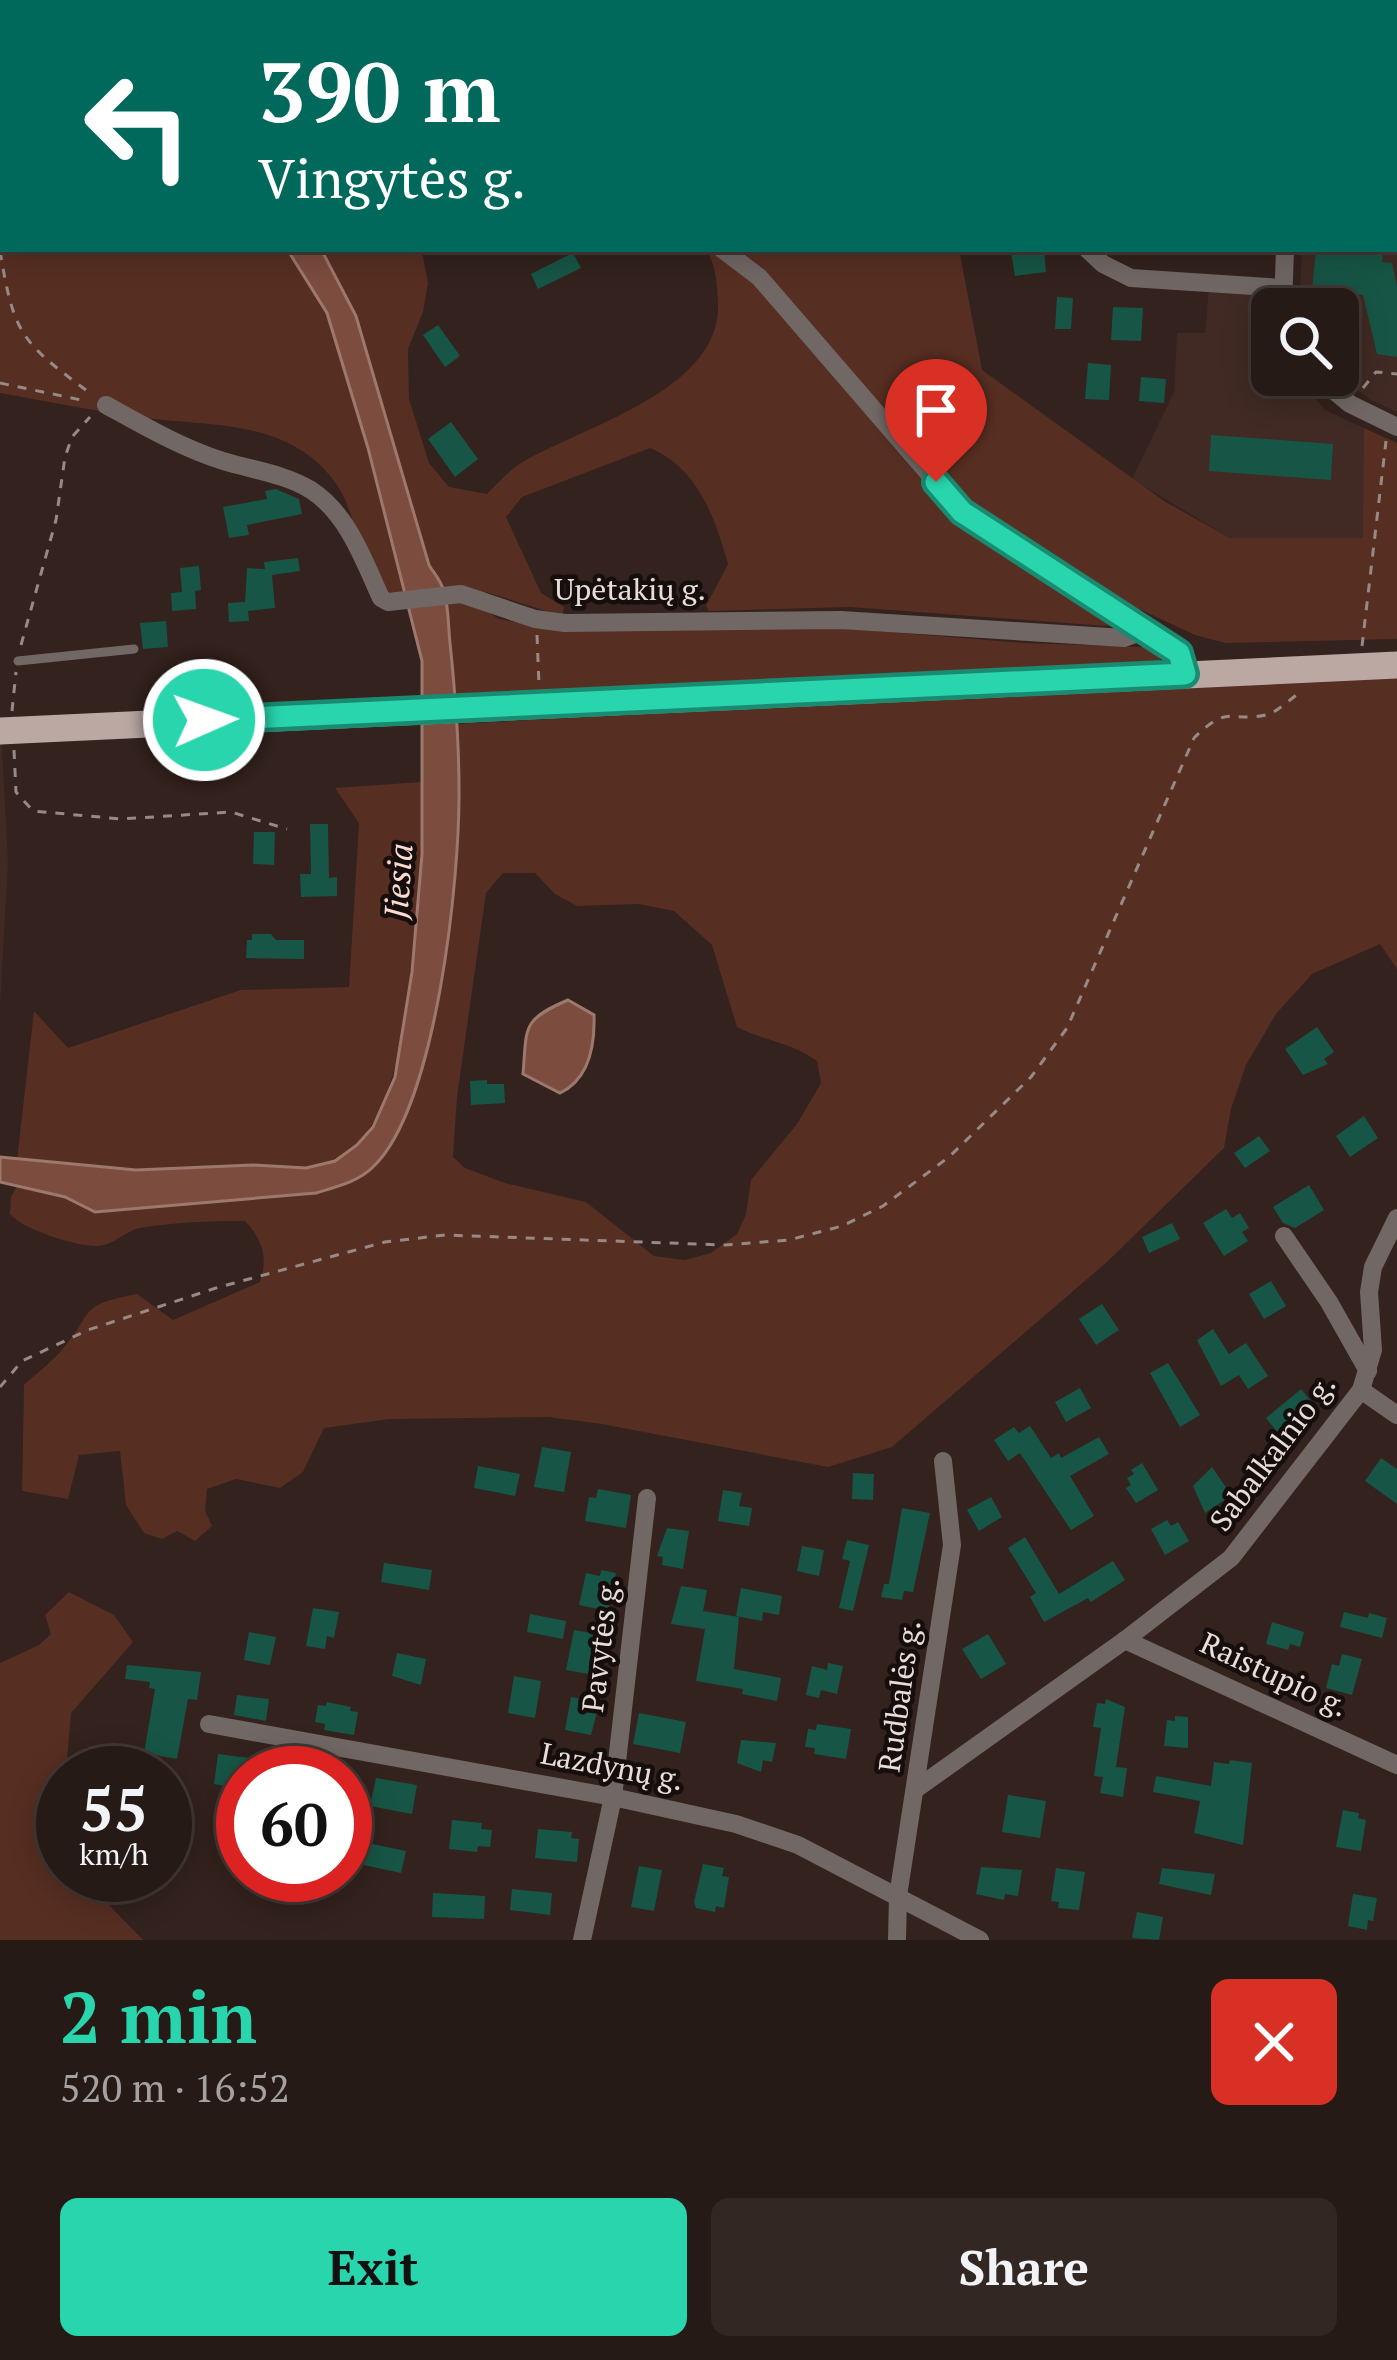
<!DOCTYPE html>
<html lang="en">
<head>
<meta charset="utf-8">
<style>
  :root { --surface:#261a16; --page:#322723; --text:#f1f3f6; --muted:#a4a1a1; --line:#423835; --accent:#28d5ad }
  body { margin:0; font-family:"PT Serif",serif; background:var(--page); color:var(--text); height:100vh; display:flex; flex-direction:column; font-size:45px; white-space:nowrap }
  * { box-sizing:border-box; margin:0 }
  p { font-size:39px; color:var(--muted) }
  .icon { flex:none; width:66px; height:66px; fill:none; stroke:currentColor; stroke-width:2; stroke-linecap:round; stroke-linejoin:round }
  .map { position:relative; height:1940px; overflow:hidden }
  .side { display:flex; flex-direction:column; background:var(--surface); flex:1 }
  .side>* { flex:none }
  .guide { position:absolute; left:0px; top:0px; width:1398px; height:252px; box-shadow:0 6px 30px #0003,0 0 0 3px var(--line); background:#00695c; color:#fff; overflow:hidden }
  .buttons { position:absolute; left:1251px; top:288px; display:grid; gap:24px }
  .buttons a { display:grid; place-items:center; width:108px; height:108px; border-radius:18px; background:var(--surface); box-shadow:0 6px 30px #0003,0 0 0 3px var(--line); font-size:60px }
  .speed { position:absolute; left:36px; top:1746px; display:flex; gap:24px; font-size:60px; font-weight:700; text-align:center }
  .speed>* { display:grid; place-content:center; width:156px; height:156px; border-radius:50%; background:var(--surface); box-shadow:0 6px 30px #0003,0 0 0 3px var(--line); line-height:1 }
  .speed small { font-size:30px; font-weight:400 }
  .speed .limit { border:18px solid #d22; background:#fff; color:#111 }
  .pin { position:absolute; display:grid; place-items:center; width:102px; height:102px; color:#fff; margin:-123px -51px; border-radius:50% 50% 50% 0; rotate:-45deg; box-shadow:0 0 12px #0007 }
  .pin .icon { rotate:45deg }
  .me { position:absolute; width:132px; margin:-66px; rotate:88deg; stroke-linejoin:round; filter:drop-shadow(0 0 9px #0008) }
  .turn { display:flex; align-items:center; gap:42px; height:252px; padding:0 60px; font-size:54px }
  .turn .icon { width:156px; height:156px; stroke-width:2.5 }
  .turn b { display:block; font-size:84px; line-height:102px }
  .round { display:grid; place-items:center; flex:none; width:126px; height:126px; border-radius:18px; background:var(--page) }
  .head { display:flex; align-items:center; justify-content:space-between; height:204px; padding:0 60px }
  h1 { font-size:72px; font-weight:700; line-height:90px; color:var(--accent) }
  .cta { display:flex; gap:24px; margin-top:auto; padding:24px 60px }
  .cta a { flex:1; height:138px; border-radius:18px; background:var(--accent); color:#111; font-size:48px; font-weight:700; line-height:138px; text-align:center }
  .cta a+a { background:var(--page); color:var(--text) }
  .map>svg:first-child { display:block }
  .built { fill:#402a23 }
  .green { fill:#572e22; fill-rule:evenodd }
  .water { fill:#7c4c3e; stroke:#9d786d; stroke-width:3 }
  .building { fill:#175646 }
  .lines { fill:none; stroke-linecap:round; stroke-linejoin:round }
  .path { stroke:#978985; stroke-width:3; stroke-dasharray:9 9; stroke-linecap:butt }
  .lane { stroke:#716865; stroke-width:9 }
  .street { stroke:#716865; stroke-width:18 }
  .primary { stroke:#bba8a2; stroke-width:27 }
  .route-casing { stroke:#1a8a70; stroke-width:30 }
  .route { stroke:#28d5ad; stroke-width:21 }
  .labels { text-anchor:middle; stroke-width:9; stroke-linejoin:round; paint-order:stroke }
  .street-label { font-size:30px; fill:#e9ddda; stroke:#160e0c }
  .water-label { font-size:33px; font-style:italic; fill:#fbdad0; stroke:#160e0c }
</style>
</head>
<body>
<div class="map">
<svg width="1397" height="1940" viewBox="0 0 1397 1940">
  <rect width="100%" height="100%" fill="#33221d"/>
  <g class="built">
    <path d="M 1395,218 L 1397,218 L 1397,412 L 1369,399 L 1338,374 L 1338,309 L 1301,309 L 1300,287 L 1302,249 L 1395,249 Z"/>
    <path d="M 1209,287 L 1260,294 L 1272,335 L 1272,375 L 1295,375 L 1325,410 L 1364,428 L 1364,538 L 1230,538 L 1132,479 L 1174,392 L 1177,333 L 1205,333 Z"/>
    <path d="M 0,710 L 8,861 L 0,1009 Z"/>
  </g>
  <g class="green">
    <path d="M 0,0 L 9,3 L 3,3 L 3,249 L 287,249 L 292,253 L 327,313 L 368,448 L 405,593 L 395,596 C 358,575 360,519 337,485 C 290,417 208,427 136,417 C 91,410 45,401 0,393 Z"/>
    <path d="M 358,0 L 787,0 L 787,3 L 366,3 Z"/>
    <path d="M 321,249 L 422,252 L 428,283 L 423,312 L 408,349 L 409,399 L 429,463 L 449,487 L 487,494 C 498,483 508,471 521,463 C 584,426 723,390 718,302 C 717,281 716,267 706,249 L 959,249 L 982,370 L 1164,501 L 1230,538 L 1363,538 L 1364,428 L 1397,443 L 1397,639 L 1225,643 L 1195,635 L 1139,609 L 1106,626 L 850,607 L 709,611 L 706,606 L 728,564 C 715,518 698,468 650,448 L 522,497 L 506,517 L 541,593 L 564,607 L 562,616 L 486,592 L 483,609 L 499,619 L 554,629 L 839,628 L 1025,643 L 1142,647 L 1158,652 L 1161,662 L 456,694 L 444,589 L 429,565 L 356,316 Z"/>
    <path d="M 1397,675 L 1397,969 L 1380,944 L 1312,974 L 1276,1014 L 1246,1065 L 1231,1109 L 1224,1148 L 1107,1262 L 892,1447 L 828,1467 L 602,1424 L 548,1417 L 390,1419 L 324,1428 L 303,1472 L 280,1488 L 236,1479 L 207,1489 L 205,1511 L 212,1526 L 195,1541 L 177,1531 L 162,1539 L 144,1533 L 126,1505 L 120,1451 L 79,1455 L 68,1499 L 22,1491 L 24,1385 C 36,1374 50,1363 61,1351 C 96,1312 74,1306 137,1294 L 173,1320 L 260,1282 C 268,1258 263,1240 245,1221 C 210,1221 175,1222 140,1228 C 125,1231 115,1245 97,1246 C 77,1247 22,1229 10,1214 L 11,1197 L 18,1184 L 66,1197 L 96,1212 L 316,1193 C 350,1182 367,1171 391,1142 C 407,1122 414,1090 421,1065 C 451,954 462,838 456,724 ZM 503,873 L 535,873 L 555,894 L 577,906 L 639,904 L 674,911 L 712,945 L 737,1027 C 764,1041 793,1043 817,1061 L 821,1083 L 797,1124 L 751,1180 L 746,1214 L 737,1234 L 711,1253 L 685,1260 L 654,1256 L 586,1202 L 505,1183 L 465,1168 L 453,1157 L 457,1097 L 486,893 Z"/>
    <path d="M 422,782 C 421,867 422,1121 335,1161 C 310,1173 280,1165 254,1165 C 214,1165 175,1171 135,1170 C 96,1169 56,1163 17,1160 L 34,1011 L 68,1048 L 241,990 L 349,987 L 359,823 L 335,788 Z"/>
    <path d="M 69,1592 L 114,1615 L 133,1642 L 71,1713 L 66,1773 L 63,1773 L 63,1875 L 90,1875 L 107,1903 L 143,1940 L 0,1940 L 0,1663 L 39,1645 L 51,1634 L 45,1615 Z"/>
  </g>
  <g class="water">
    <path d="M 287,249 L 321,249 L 356,316 L 429,565 C 433,572 441,581 443,589 C 449,604 448,626 450,643 C 455,691 459,740 459,789 C 460,876 437,1106 373,1167 C 358,1182 336,1187 316,1193 L 95,1212 L 65,1197 L 0,1182 L 0,1157 L 136,1170 L 253,1165 L 306,1168 L 335,1161 L 357,1145 L 373,1127 L 395,1077 L 412,972 L 422,854 L 422,661 L 368,448 L 327,313 Z"/>
    <path d="M 568,1000 L 594,1015 C 595,1046 589,1079 560,1093 L 523,1074 C 527,1027 521,1020 568,1000 Z"/>
  </g>
  <g class="building">
    <path d="M 1023,249 L 1044,249 L 1046,272 L 1015,276 L 1011,252 Z"/>
    <path d="M 1316,249 L 1372,249 L 1372,252 L 1383,253 L 1382,262 L 1392,263 L 1397,287 L 1397,357 L 1377,354 L 1363,295 L 1312,291 Z"/>
    <path d="M 573,253 L 581,268 L 538,289 L 531,274 Z"/>
    <path d="M 1057,297 L 1073,298 L 1071,329 L 1055,329 Z"/>
    <path d="M 1113,307 L 1143,308 L 1141,341 L 1111,340 Z"/>
    <path d="M 438,325 L 460,356 L 445,367 L 423,335 Z"/>
    <path d="M 1088,363 L 1111,365 L 1109,400 L 1085,399 Z"/>
    <path d="M 1141,377 L 1166,379 L 1164,403 L 1139,401 Z"/>
    <path d="M 451,422 L 478,459 L 455,477 L 428,439 Z"/>
    <path d="M 1211,435 L 1333,444 L 1331,480 L 1209,471 Z"/>
    <path d="M 276,489 L 299,499 L 302,514 L 247,525 L 249,535 L 229,538 L 223,507 L 267,499 L 265,491 Z"/>
    <path d="M 298,558 L 300,571 L 272,575 L 275,608 L 248,611 L 249,621 L 229,622 L 228,603 L 245,602 L 247,568 L 265,569 L 264,562 Z"/>
    <path d="M 199,566 L 201,590 L 195,591 L 196,609 L 172,611 L 171,593 L 182,592 L 180,568 Z"/>
    <path d="M 166,621 L 168,647 L 143,649 L 140,623 Z"/>
    <path d="M 310,824 L 328,824 L 329,878 L 337,877 L 337,896 L 301,897 L 300,874 L 311,874 Z"/>
    <path d="M 254,832 L 275,832 L 274,865 L 253,864 Z"/>
    <path d="M 252,934 L 271,934 L 276,940 L 304,940 L 304,959 L 246,958 L 247,940 L 252,940 Z"/>
    <path d="M 1317,1027 L 1334,1052 L 1324,1059 L 1328,1064 L 1303,1075 L 1285,1049 Z"/>
    <path d="M 487,1080 L 487,1084 L 504,1084 L 505,1103 L 471,1105 L 470,1081 Z"/>
    <path d="M 1364,1116 L 1378,1138 L 1350,1157 L 1336,1136 Z"/>
    <path d="M 1259,1136 L 1270,1151 L 1245,1168 L 1234,1153 Z"/>
    <path d="M 1309,1185 L 1324,1210 L 1295,1228 L 1283,1223 L 1273,1207 Z"/>
    <path d="M 1226,1209 L 1232,1218 L 1240,1213 L 1249,1228 L 1242,1232 L 1248,1241 L 1224,1256 L 1203,1223 Z"/>
    <path d="M 1172,1223 L 1180,1239 L 1149,1253 L 1142,1237 Z"/>
    <path d="M 1271,1281 L 1286,1306 L 1264,1319 L 1249,1294 Z"/>
    <path d="M 1102,1304 L 1119,1330 L 1096,1345 L 1079,1319 Z"/>
    <path d="M 1213,1329 L 1229,1354 L 1246,1343 L 1268,1376 L 1248,1389 L 1239,1375 L 1221,1386 L 1197,1340 Z"/>
    <path d="M 1168,1363 L 1200,1415 L 1180,1427 L 1150,1373 Z"/>
    <path d="M 1080,1388 L 1091,1408 L 1066,1422 L 1055,1402 Z"/>
    <path d="M 1301,1389 L 1313,1404 L 1300,1414 L 1305,1420 L 1282,1438 L 1266,1418 Z"/>
    <path d="M 1030,1426 L 1051,1458 L 1059,1453 L 1061,1458 L 1099,1437 L 1109,1454 L 1070,1476 L 1094,1516 L 1071,1530 L 1020,1453 L 1008,1461 L 994,1440 L 1014,1427 L 1019,1433 Z"/>
    <path d="M 542,1447 L 571,1452 L 564,1492 L 534,1487 Z"/>
    <path d="M 1381,1458 L 1397,1469 L 1397,1504 L 1365,1481 Z"/>
    <path d="M 1142,1463 L 1158,1490 L 1136,1503 L 1126,1488 L 1131,1485 L 1127,1478 L 1134,1474 L 1131,1470 Z"/>
    <path d="M 478,1466 L 520,1474 L 515,1496 L 474,1488 Z"/>
    <path d="M 1212,1467 L 1229,1492 L 1224,1495 L 1226,1499 L 1205,1513 L 1193,1486 Z"/>
    <path d="M 853,1473 L 874,1474 L 873,1500 L 852,1499 Z"/>
    <path d="M 598,1489 L 631,1495 L 626,1528 L 585,1521 L 589,1497 L 596,1498 Z"/>
    <path d="M 723,1490 L 742,1493 L 739,1506 L 752,1508 L 749,1526 L 718,1521 Z"/>
    <path d="M 991,1497 L 1002,1517 L 979,1531 L 967,1510 Z"/>
    <path d="M 902,1508 L 930,1513 L 913,1592 L 904,1591 L 902,1600 L 881,1597 L 884,1584 L 889,1584 Z"/>
    <path d="M 1167,1520 L 1171,1526 L 1178,1522 L 1189,1541 L 1165,1555 L 1151,1529 Z"/>
    <path d="M 667,1528 L 689,1531 L 683,1569 L 662,1565 L 663,1557 L 657,1556 Z"/>
    <path d="M 1025,1537 L 1059,1594 L 1113,1561 L 1125,1580 L 1091,1602 L 1088,1598 L 1044,1622 L 1030,1597 L 1036,1593 L 1008,1548 Z"/>
    <path d="M 847,1540 L 869,1545 L 853,1611 L 839,1608 L 850,1561 L 842,1559 Z"/>
    <path d="M 802,1546 L 824,1550 L 819,1576 L 797,1571 Z"/>
    <path d="M 384,1563 L 432,1570 L 429,1590 L 381,1582 Z"/>
    <path d="M 601,1570 L 616,1573 L 608,1611 L 579,1605 L 586,1573 L 600,1576 Z"/>
    <path d="M 681,1586 L 707,1590 L 703,1611 L 739,1617 L 734,1669 L 781,1678 L 777,1701 L 742,1694 L 743,1689 L 696,1681 L 705,1629 L 671,1624 Z"/>
    <path d="M 741,1588 L 782,1596 L 779,1615 L 763,1612 L 762,1621 L 736,1616 Z"/>
    <path d="M 313,1608 L 339,1612 L 334,1638 L 327,1636 L 325,1649 L 306,1646 Z"/>
    <path d="M 1344,1612 L 1368,1618 L 1369,1613 L 1387,1618 L 1382,1638 L 1340,1627 Z"/>
    <path d="M 530,1614 L 566,1621 L 563,1639 L 527,1632 Z"/>
    <path d="M 1272,1622 L 1304,1632 L 1300,1647 L 1290,1644 L 1288,1650 L 1266,1644 Z"/>
    <path d="M 574,1630 L 607,1636 L 600,1676 L 566,1670 Z"/>
    <path d="M 249,1632 L 276,1637 L 270,1665 L 244,1660 Z"/>
    <path d="M 988,1634 L 1006,1664 L 981,1679 L 962,1649 Z"/>
    <path d="M 397,1653 L 426,1659 L 421,1685 L 392,1676 Z"/>
    <path d="M 1342,1654 L 1362,1659 L 1352,1695 L 1326,1688 L 1332,1664 L 1339,1666 Z"/>
    <path d="M 828,1663 L 843,1666 L 837,1694 L 821,1690 L 819,1698 L 806,1695 L 812,1666 L 827,1670 Z"/>
    <path d="M 127,1665 L 201,1672 L 197,1700 L 188,1699 L 177,1759 L 144,1753 L 155,1689 L 149,1688 L 150,1682 L 125,1679 Z"/>
    <path d="M 514,1676 L 541,1681 L 535,1718 L 508,1713 Z"/>
    <path d="M 237,1695 L 269,1699 L 266,1721 L 234,1715 Z"/>
    <path d="M 571,1697 L 594,1701 L 593,1707 L 598,1708 L 591,1735 L 565,1730 Z"/>
    <path d="M 1106,1699 L 1125,1707 L 1116,1767 L 1127,1768 L 1123,1797 L 1100,1793 L 1103,1777 L 1094,1776 L 1101,1728 L 1093,1727 L 1097,1703 L 1105,1704 Z"/>
    <path d="M 327,1702 L 351,1707 L 350,1711 L 358,1712 L 354,1735 L 324,1730 L 325,1724 L 315,1722 L 318,1705 L 326,1706 Z"/>
    <path d="M 639,1713 L 686,1722 L 680,1753 L 633,1744 Z"/>
    <path d="M 1175,1716 L 1188,1717 L 1188,1748 L 1164,1746 L 1167,1720 L 1175,1721 Z"/>
    <path d="M 817,1724 L 851,1729 L 846,1759 L 814,1754 L 815,1748 L 805,1747 L 808,1729 L 816,1730 Z"/>
    <path d="M 741,1740 L 776,1743 L 772,1762 L 763,1760 L 761,1772 L 737,1763 Z"/>
    <path d="M 218,1754 L 250,1758 L 248,1773 L 243,1773 L 243,1789 L 214,1784 Z"/>
    <path d="M 1230,1760 L 1252,1763 L 1243,1845 L 1194,1833 L 1200,1801 L 1153,1792 L 1156,1776 L 1211,1786 L 1214,1762 L 1229,1764 Z"/>
    <path d="M 376,1778 L 417,1785 L 412,1814 L 370,1806 Z"/>
    <path d="M 1008,1795 L 1046,1801 L 1040,1838 L 1002,1832 Z"/>
    <path d="M 1343,1810 L 1359,1813 L 1358,1818 L 1366,1820 L 1361,1851 L 1336,1847 Z"/>
    <path d="M 452,1820 L 482,1823 L 481,1829 L 492,1830 L 490,1847 L 478,1846 L 477,1852 L 449,1849 Z"/>
    <path d="M 538,1829 L 572,1832 L 571,1838 L 579,1839 L 577,1862 L 535,1858 Z"/>
    <path d="M 363,1842 L 406,1851 L 401,1873 L 359,1864 Z"/>
    <path d="M 703,1864 L 724,1868 L 722,1876 L 729,1877 L 724,1908 L 716,1906 L 715,1912 L 696,1908 L 694,1902 Z"/>
    <path d="M 639,1866 L 662,1870 L 654,1911 L 631,1907 Z"/>
    <path d="M 981,1867 L 1022,1870 L 1018,1896 L 1005,1894 L 1004,1900 L 976,1894 Z"/>
    <path d="M 1056,1868 L 1085,1872 L 1079,1910 L 1058,1908 L 1059,1902 L 1051,1901 Z"/>
    <path d="M 1162,1868 L 1215,1874 L 1211,1895 L 1159,1884 Z"/>
    <path d="M 512,1889 L 552,1893 L 550,1915 L 510,1910 Z"/>
    <path d="M 433,1893 L 485,1896 L 484,1919 L 432,1917 Z"/>
    <path d="M 1353,1894 L 1377,1898 L 1373,1921 L 1368,1920 L 1367,1930 L 1348,1926 Z"/>
    <path d="M 1137,1912 L 1163,1917 L 1159,1940 L 1132,1938 Z"/>
  </g>
  <g class="lines">
    <g class="path">
      <path d="M 0,251 C 14,335 21,342 90,393"/>
      <path d="M 0,383 L 86,401"/>
      <path d="M 1363,388 L 1376,372 L 1397,374"/>
      <path d="M 537,635 L 539,685"/>
      <path d="M 21,645 L 56,520 L 65,457 L 72,437 L 90,417"/>
      <path d="M 1362,646 L 1386,441"/>
      <path d="M 12,711 L 16,672"/>
      <path d="M 14,750 L 16,792 L 33,811 L 121,819 L 231,812 L 287,829"/>
      <path d="M 0,1387 L 22,1361 L 88,1330 L 216,1288 L 385,1242 L 445,1235 L 725,1245 L 789,1240 L 842,1226 L 883,1206 L 949,1157 L 1031,1077 L 1067,1028 L 1194,738 C 1229,703 1230,723 1266,715 C 1276,713 1289,700 1299,693"/>
    </g>
    <path class="lane" d="M 18,661 L 134,649"/>
    <g class="street">
      <path d="M 287,0 L 290,3"/>
      <path d="M 919,0 L 922,3"/>
      <path d="M 982,3 L 984,0"/>
      <path d="M 1302,3 L 1302,0"/>
      <path d="M 722,249 L 759,277 L 962,512 L 1168,645 L 1179,653 L 1185,674"/>
      <path d="M 1087,249 L 1103,264 L 1131,278 L 1282,288"/>
      <path d="M 1283,309 L 1285,249"/>
      <path d="M 1315,375 L 1350,404 L 1397,427"/>
      <path d="M 106,405 C 144,426 182,448 223,461 C 253,470 285,474 311,490 C 348,514 364,561 381,598 L 388,602 L 461,594 L 535,619 L 565,623 L 841,620 L 1124,638 L 1146,630"/>
      <path d="M 1284,1236 L 1329,1302 L 1368,1371"/>
      <path d="M 1361,1390 L 1397,1415"/>
      <path d="M 1125,1640 L 1397,1765"/>
      <path d="M 209,1724 L 613,1797 L 736,1824 L 798,1845 L 980,1940"/>
      <path d="M 916,1789 L 1125,1640 L 1231,1558 L 1361,1390 L 1373,1350 L 1369,1292 L 1373,1267 L 1397,1218"/>
      <path d="M 582,1940 L 613,1797 L 647,1498"/>
      <path d="M 897,1940 L 898,1896 L 952,1545 L 943,1461"/>
    </g>
    <path class="primary" d="M 0,731 L 1397,665"/>
  </g>
  <g class="lines">
    <g class="route-casing">
      <path id="route" d="M 204,720 L 1185,674 L 1179,653 L 962,512 L 936,482"/>
    </g>
    <use href="#route" class="route"/>
  </g>
  <g class="labels">
    <g class="street-label">
      <text x="630" y="600">Upėtakių g.</text>
      <text transform="translate(1273 1453) rotate(-53)" y="10">Sabalkalnio g.</text>
      <text transform="translate(601 1645) rotate(-83)" y="10">Pavytės g.</text>
      <text transform="translate(1274 1675) rotate(25)" y="10">Raistupio g.</text>
      <text transform="translate(900 1696) rotate(-82)" y="10">Rudbalės g.</text>
      <text transform="translate(612 1767) rotate(11)" y="10">Lazdynų g.</text>
    </g>
    <g class="water-label">
      <text transform="translate(398 881) rotate(-86)" y="12">Jiesia</text>
    </g>
  </g>
</svg>
<div class="buttons">
<a><svg class="icon" aria-label="search" viewBox="0 0 24 24"><circle cx="10" cy="10" r="6"/><path d="M15 15l6 6"/></svg></a>
</div>
<div class="speed"><div>55<small>km/h</small></div><div class="limit">60</div></div>
<div class="pin" style="left:936px;top:482px;background:#d93025"><svg class="icon" aria-label="arrive" viewBox="0 0 24 24"><path d="M6 21V4h12l-3 4 3 4H6"/></svg></div>
<svg class="me" style="left:204px;top:720px" viewBox="-20 -20 40 40"><circle r="17" fill="#28d5ad" stroke="#fff" stroke-width="3"/><path d="M0-11L8 9 0 5-8 9z" fill="#fff"/></svg>
<div class="guide">
<div class="turn"><svg class="icon" aria-label="left" viewBox="0 0 24 24"><path d="M17 20v-9H6M10 6l-5 5 5 5"/></svg><div><b>390 m</b>Vingytės g.</div></div>
</div>
</div>
<section class="side">
<div class="head"><div><h1>2 min</h1><p>520 m · 16:52</p></div><a class="round" style="background:#d93025;color:#fff"><svg class="icon" aria-label="close" viewBox="0 0 24 24"><path d="M6 6l12 12M18 6L6 18"/></svg></a></div>
<div class="cta"><a>Exit</a><a>Share</a></div>
</section>
</body>
</html>
